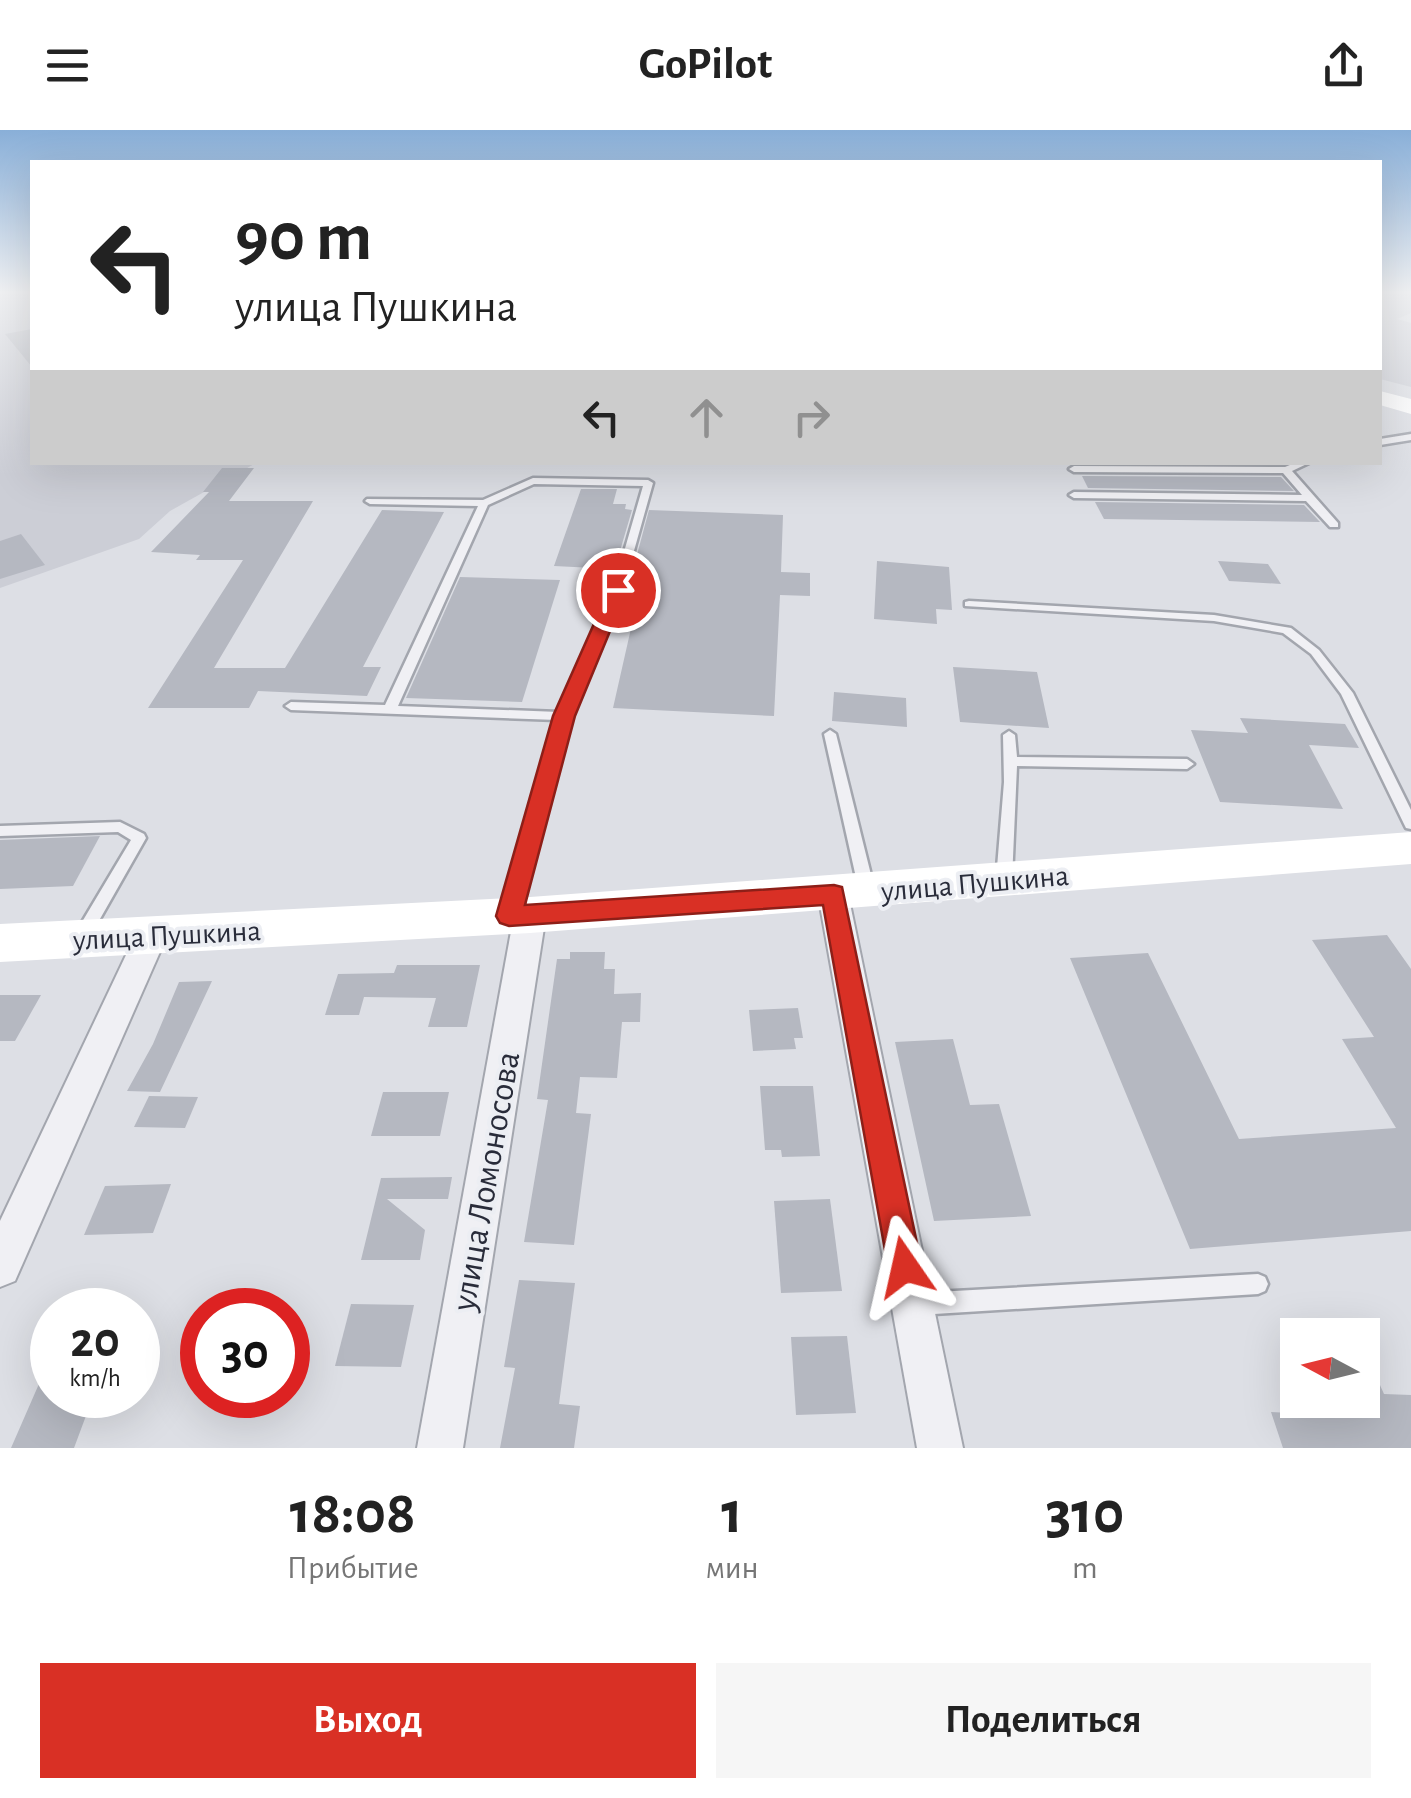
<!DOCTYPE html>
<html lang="ru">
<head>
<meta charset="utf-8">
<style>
  :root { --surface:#fff; --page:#f6f6f6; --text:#222; --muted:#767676; --accent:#d93025 }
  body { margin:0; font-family:"Alegreya Sans",sans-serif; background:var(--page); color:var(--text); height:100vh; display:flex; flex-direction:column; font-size:38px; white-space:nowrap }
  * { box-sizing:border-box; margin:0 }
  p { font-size:32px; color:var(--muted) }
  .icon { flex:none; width:55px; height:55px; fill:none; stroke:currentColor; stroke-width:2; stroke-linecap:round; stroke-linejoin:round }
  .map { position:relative; height:1318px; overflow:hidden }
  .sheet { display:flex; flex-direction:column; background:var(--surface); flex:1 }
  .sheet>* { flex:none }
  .top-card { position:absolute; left:30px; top:30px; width:1352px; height:305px; border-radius:0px; box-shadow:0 10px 40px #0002; background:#fff; color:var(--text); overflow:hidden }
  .needle { width:65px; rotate:277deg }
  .controls { position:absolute; left:1280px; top:1188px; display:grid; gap:20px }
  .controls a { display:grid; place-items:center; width:100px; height:100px; border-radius:0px; background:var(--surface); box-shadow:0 10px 40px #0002; font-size:50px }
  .speed { position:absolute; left:30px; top:1158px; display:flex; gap:20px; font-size:50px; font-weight:700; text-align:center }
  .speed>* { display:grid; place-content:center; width:130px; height:130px; border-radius:50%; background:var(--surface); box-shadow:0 10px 40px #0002; line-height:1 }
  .speed small { font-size:25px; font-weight:400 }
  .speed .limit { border:15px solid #d22; background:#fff; color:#111 }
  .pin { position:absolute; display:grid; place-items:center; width:85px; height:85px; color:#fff; margin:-42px; border:5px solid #fff; border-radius:50%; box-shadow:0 2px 10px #0007 }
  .me { position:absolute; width:110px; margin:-55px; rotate:349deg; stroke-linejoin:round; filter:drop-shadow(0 0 8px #0008) }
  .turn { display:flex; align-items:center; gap:35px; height:210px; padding:0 40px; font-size:45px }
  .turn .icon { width:130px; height:130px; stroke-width:2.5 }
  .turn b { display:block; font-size:70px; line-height:85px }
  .lanes { display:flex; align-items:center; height:95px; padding:0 40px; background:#0003; justify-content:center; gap:50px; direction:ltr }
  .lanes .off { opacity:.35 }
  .eta { display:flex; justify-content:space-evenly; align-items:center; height:170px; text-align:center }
  .eta b { font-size:60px; font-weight:700; line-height:70px }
  .action { display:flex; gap:20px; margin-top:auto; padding:20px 40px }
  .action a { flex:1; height:115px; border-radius:0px; background:var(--accent); color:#fff; font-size:40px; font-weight:700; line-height:115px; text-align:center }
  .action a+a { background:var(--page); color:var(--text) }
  header { display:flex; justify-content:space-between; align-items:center; height:130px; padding:0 40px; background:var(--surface); font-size:45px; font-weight:700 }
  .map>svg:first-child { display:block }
  .built { fill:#ccced6 }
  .building { fill:#b5b8c1 }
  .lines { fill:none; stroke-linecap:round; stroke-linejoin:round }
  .lane-casing { stroke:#a3a6ae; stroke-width:5 }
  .street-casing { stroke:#a3a6ae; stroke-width:4 }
  .lane { fill:#f0f0f4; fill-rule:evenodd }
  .street { fill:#f0f0f4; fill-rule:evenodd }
  .secondary { fill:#fff; fill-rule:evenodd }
  .route { fill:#d93025; stroke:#8d1f18; stroke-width:2.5 }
  .labels { text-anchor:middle; stroke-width:8; stroke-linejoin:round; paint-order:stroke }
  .street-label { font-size:30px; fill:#292c3a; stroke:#eceef3 }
  .near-street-label { font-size:35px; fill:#292c3a; stroke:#eceef3 }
</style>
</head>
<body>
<header><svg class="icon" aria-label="menu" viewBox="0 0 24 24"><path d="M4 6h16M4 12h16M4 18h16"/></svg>GoPilot<svg class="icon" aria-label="share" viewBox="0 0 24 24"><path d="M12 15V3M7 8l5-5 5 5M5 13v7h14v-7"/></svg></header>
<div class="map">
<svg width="1411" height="1318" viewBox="0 0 1411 1318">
  <rect width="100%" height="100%" fill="#dddfe5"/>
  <g class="built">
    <path d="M 0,161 L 32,161 L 32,332 L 256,333 L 170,381 L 139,409 L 0,458 Z"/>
    <path d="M 1380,161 L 1411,161 L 1411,183 L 1397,189 L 1411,193 L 1411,257 L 1380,249 Z"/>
  </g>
  <g class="building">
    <path d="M 32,199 L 32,237 L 5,204 Z"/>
    <path d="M 222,338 L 254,338 L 229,371 L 313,371 L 214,538 L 285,538 L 382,380 L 444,382 L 363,537 L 381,537 L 367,566 L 258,561 L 249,578 L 148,578 L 243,430 L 196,430 L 200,425 L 151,422 L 209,362 L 203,362 Z"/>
    <path d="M 1082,346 L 1281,347 L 1294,361 L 1088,358 Z"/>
    <path d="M 581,359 L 617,359 L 613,374 L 626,374 L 625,379 L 632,380 L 617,431 L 596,431 L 594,438 L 554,436 Z"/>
    <path d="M 1095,372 L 1304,375 L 1320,392 L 1104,389 Z"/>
    <path d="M 649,380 L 783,385 L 781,442 L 810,443 L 810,466 L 780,465 L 774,586 L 613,578 L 646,432 L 635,432 Z"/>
    <path d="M 21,404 L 45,435 L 0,449 L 0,411 Z"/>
    <path d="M 877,431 L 949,437 L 952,480 L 936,479 L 937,494 L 874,489 Z"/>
    <path d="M 1218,431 L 1268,434 L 1281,454 L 1229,451 Z"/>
    <path d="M 460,447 L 560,450 L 522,572 L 406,568 Z"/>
    <path d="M 953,537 L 1037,542 L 1049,598 L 960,592 Z"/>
    <path d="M 834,562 L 906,568 L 907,597 L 832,591 Z"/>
    <path d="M 1240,588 L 1345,594 L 1359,618 L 1309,615 L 1343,679 L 1220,672 L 1191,600 L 1248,603 Z"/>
    <path d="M 100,706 L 73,756 L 0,759 L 0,710 Z"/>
    <path d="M 1387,805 L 1411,839 L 1411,1101 L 1190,1119 L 1070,828 L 1148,823 L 1239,1009 L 1396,998 L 1342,909 L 1374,907 L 1312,810 Z"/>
    <path d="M 570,822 L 605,822 L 604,839 L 615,839 L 614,864 L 641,863 L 640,892 L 622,892 L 617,948 L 580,947 L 576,983 L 591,984 L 574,1115 L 524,1112 L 548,970 L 537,969 L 557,829 L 570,829 Z"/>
    <path d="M 397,835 L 480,835 L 467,897 L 428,897 L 436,868 L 364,867 L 359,885 L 325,885 L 338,844 L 394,843 Z"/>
    <path d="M 212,851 L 160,962 L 127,961 L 153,914 L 179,852 Z"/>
    <path d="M 0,865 L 41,865 L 15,911 L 0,911 Z"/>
    <path d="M 798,878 L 803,908 L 794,908 L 796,919 L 753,921 L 749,880 Z"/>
    <path d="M 953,909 L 970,975 L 999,974 L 1031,1086 L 934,1091 L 895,912 Z"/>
    <path d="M 760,956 L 813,956 L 820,1026 L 782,1027 L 781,1020 L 765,1020 Z"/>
    <path d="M 383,962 L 449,962 L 440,1006 L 371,1006 Z"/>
    <path d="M 149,966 L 198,967 L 185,998 L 134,997 Z"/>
    <path d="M 452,1047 L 448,1069 L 387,1069 L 425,1100 L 420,1130 L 361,1130 L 381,1048 Z"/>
    <path d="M 171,1054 L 153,1103 L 84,1105 L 105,1056 Z"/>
    <path d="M 830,1069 L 842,1161 L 781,1163 L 774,1071 Z"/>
    <path d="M 519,1150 L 575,1153 L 559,1274 L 580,1276 L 574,1318 L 500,1318 L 515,1238 L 504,1237 Z"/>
    <path d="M 351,1174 L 414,1175 L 401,1237 L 335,1236 Z"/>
    <path d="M 847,1206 L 856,1283 L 796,1285 L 791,1207 Z"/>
    <path d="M 1362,1215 L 1384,1264 L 1411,1265 L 1411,1318 L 1283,1318 L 1271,1282 L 1290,1283 L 1285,1270 L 1362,1270 Z"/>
    <path d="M 52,1224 L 52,1269 L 93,1267 L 74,1318 L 11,1318 Z"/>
  </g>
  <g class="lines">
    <g class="lane-casing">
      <g id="lane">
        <path d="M 1411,304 L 1411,310 L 1380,315 L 1380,309 Z"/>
        <path d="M 1297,332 L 1311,332 L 1292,341 L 1338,393 L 1338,397 L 1330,397 L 1306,371 L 1074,368 L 1069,365 L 1074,362 L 1302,365 L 1283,343 L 1074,342 L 1069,339 L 1074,336 L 1285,337 Z"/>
        <path d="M 533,348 L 648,350 L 653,353 L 623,460 L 570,586 L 518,782 L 515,786 L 510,788 L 505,786 L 502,782 L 557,590 L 291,580 L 285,576 L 291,572 L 385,575 L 478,376 L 370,374 L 365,371 L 367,369 L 483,370 ZM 534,354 L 643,356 L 613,460 L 559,582 L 398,576 L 488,375 Z"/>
        <path d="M 969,471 L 1214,485 L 1291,498 L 1319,520 L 1353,563 L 1411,680 L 1411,699 L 1406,698 L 1404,694 L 1341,564 L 1311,524 L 1283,503 L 1214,491 L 965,476 L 965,472 Z"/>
        <path d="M 830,600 L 836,604 L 875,761 L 872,765 L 862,765 L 859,761 L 824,604 Z"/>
        <path d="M 1009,601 L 1015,605 L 1017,627 L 1187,629 L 1194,634 L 1187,639 L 1017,636 L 1012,750 L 1009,754 L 999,754 L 996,750 L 1004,652 L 1003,605 Z"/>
        <path d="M 120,692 L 144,704 L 146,708 L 88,810 L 82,812 L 76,810 L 74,806 L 76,802 L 131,710 L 118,702 L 0,706 L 0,696 Z"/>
        <path d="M 1258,1144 L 1265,1147 L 1268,1154 L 1265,1161 L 1258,1164 L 918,1185 L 911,1181 L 907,1174 L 911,1167 L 918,1163 Z"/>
      </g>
    </g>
    <g class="street-casing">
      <g id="street">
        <path d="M 833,752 L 844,756 L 848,764 L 963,1318 L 917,1318 L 818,764 L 822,756 Z"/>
        <path d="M 530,773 L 541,776 L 546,785 L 463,1318 L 417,1318 L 514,785 L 519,776 Z"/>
        <path d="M 151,793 L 162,797 L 167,806 L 15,1151 L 0,1157 L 0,1091 L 135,806 L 140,797 Z"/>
      </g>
    </g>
    <use href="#lane" class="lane"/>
    <use href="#street" class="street"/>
    <g class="secondary">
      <path d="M 1380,261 L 1411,269 L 1411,284 L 1380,275 Z"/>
      <path d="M 1411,702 L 1411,734 L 530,803 L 0,832 L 0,794 L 530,767 Z"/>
    </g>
  </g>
  <linearGradient id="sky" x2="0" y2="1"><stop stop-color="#89afd8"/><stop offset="0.47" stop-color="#f0f1f3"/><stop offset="1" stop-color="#f0f1f3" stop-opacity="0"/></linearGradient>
  <rect width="1411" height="345" fill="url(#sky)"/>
  <path class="route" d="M 618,455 L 627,460 L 575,586 L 525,775 L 834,755 L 842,757 L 922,1137 L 917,1149 L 905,1154 L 893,1149 L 888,1137 L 823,775 L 509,796 L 500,793 L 496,786 L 553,586 L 609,460 Z"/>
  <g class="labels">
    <g class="street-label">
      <text transform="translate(975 753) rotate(-5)" y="10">улица Пушкина</text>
      <text transform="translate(167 805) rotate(-3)" y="10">улица Пушкина</text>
    </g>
    <g class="near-street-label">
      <text transform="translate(485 1051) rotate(-80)" y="12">улица Ломоносова</text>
    </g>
  </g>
</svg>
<div class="controls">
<a><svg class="needle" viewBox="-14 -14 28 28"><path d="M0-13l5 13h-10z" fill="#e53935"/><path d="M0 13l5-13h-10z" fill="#767676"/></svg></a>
</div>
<div class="speed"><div>20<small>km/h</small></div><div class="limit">30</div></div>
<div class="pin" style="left:618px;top:460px;background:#d93025"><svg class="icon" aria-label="arrive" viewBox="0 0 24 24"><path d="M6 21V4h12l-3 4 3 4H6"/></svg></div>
<svg class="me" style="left:905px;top:1137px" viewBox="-20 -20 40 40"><path d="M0-17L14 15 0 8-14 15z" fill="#d93025" stroke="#fff" stroke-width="4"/></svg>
<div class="top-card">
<div class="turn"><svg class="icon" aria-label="left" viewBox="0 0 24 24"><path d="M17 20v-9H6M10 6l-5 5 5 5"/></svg><div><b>90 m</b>улица Пушкина</div></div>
<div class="lanes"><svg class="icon" aria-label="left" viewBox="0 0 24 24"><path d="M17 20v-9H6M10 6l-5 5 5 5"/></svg><svg class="icon off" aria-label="ahead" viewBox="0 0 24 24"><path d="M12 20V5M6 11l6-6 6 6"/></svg><svg class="icon off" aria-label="right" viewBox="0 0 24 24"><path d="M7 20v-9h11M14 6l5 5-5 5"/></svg></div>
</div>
</div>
<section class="sheet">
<div class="eta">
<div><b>18:08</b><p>Прибытие</p></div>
<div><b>1</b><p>мин</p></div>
<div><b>310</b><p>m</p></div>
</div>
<div class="action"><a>Выход</a><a>Поделиться</a></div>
</section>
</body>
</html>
